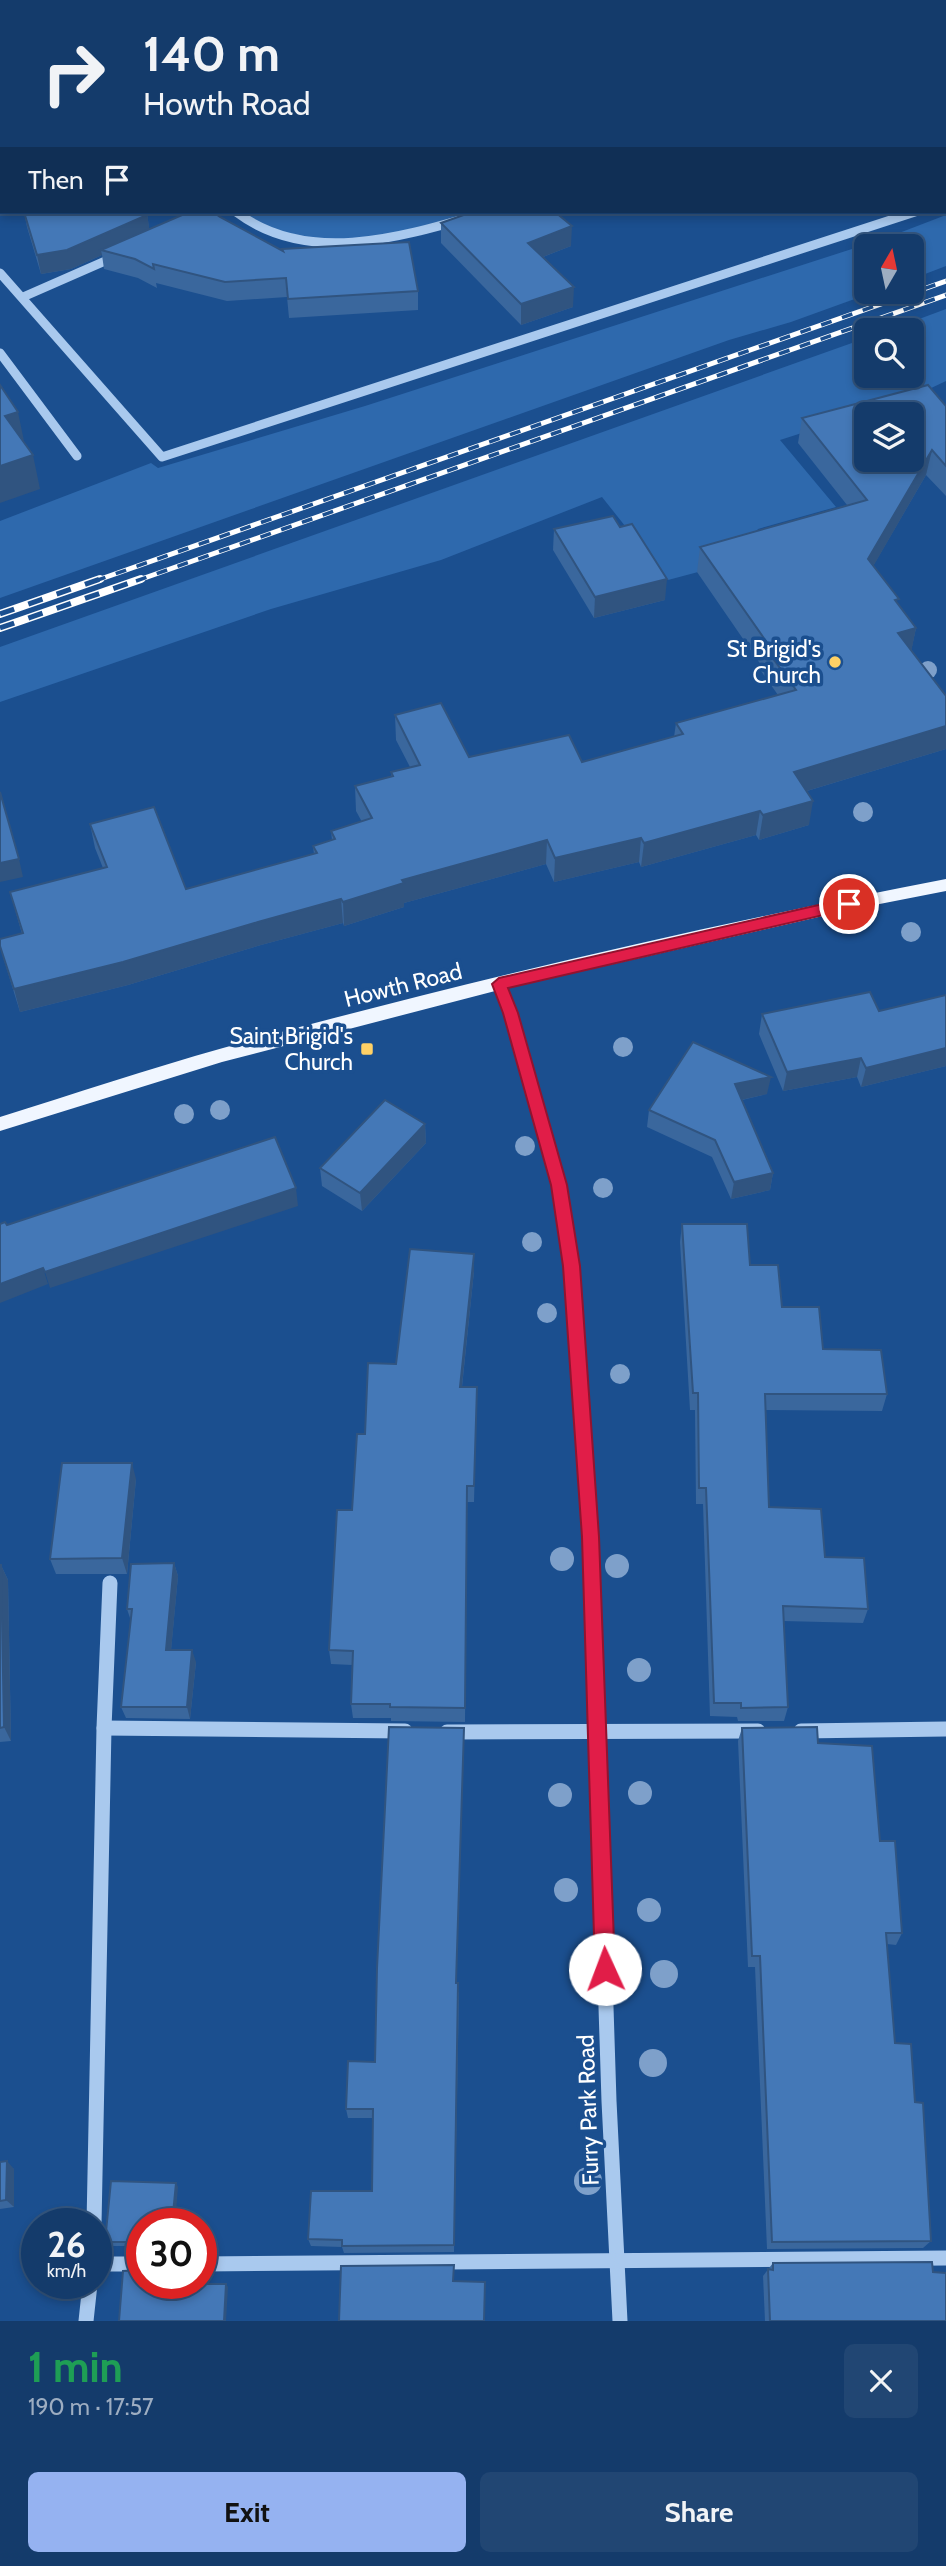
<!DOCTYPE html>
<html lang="en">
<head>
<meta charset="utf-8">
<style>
  :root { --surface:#143b6b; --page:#214673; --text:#f1f3f6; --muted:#9dadc1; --line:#33557e; --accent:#95b2f1 }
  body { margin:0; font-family:Cabin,sans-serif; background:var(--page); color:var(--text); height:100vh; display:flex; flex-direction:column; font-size:26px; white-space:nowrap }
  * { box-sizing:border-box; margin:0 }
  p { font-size:23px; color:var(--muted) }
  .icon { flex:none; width:38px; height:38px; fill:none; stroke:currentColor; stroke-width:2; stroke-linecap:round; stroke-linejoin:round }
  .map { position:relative; height:2321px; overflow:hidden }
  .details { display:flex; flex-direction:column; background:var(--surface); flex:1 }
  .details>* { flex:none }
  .guide { position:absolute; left:0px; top:0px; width:947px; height:214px; box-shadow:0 4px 10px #0003,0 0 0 2px var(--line); background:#143b6b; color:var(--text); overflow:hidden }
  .needle { width:46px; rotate:9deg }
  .controls { position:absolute; left:854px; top:234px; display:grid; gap:14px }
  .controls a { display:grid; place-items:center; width:70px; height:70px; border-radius:10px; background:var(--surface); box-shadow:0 4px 10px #0003,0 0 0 2px var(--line); font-size:35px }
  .speed { position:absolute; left:21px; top:2208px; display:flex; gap:14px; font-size:35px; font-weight:700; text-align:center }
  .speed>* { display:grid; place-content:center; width:91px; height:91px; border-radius:50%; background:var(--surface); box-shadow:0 4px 10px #0003,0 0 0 2px var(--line); line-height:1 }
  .speed small { font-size:18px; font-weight:400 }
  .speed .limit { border:10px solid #d22; background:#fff; color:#111 }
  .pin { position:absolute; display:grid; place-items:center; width:60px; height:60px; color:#fff; margin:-30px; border:4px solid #fff; border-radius:50%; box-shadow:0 2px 7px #0007 }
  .me { position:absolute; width:77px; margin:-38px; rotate:358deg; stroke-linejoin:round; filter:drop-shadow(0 0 5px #0008) }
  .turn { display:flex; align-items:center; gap:24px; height:147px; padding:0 28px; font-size:32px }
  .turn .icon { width:91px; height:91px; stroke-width:2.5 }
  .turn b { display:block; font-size:49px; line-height:60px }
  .then { display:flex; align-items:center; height:66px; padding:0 28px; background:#0003; gap:14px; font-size:26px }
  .round { display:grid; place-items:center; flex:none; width:74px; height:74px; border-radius:10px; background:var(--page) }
  .summary { display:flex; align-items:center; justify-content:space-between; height:119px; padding:0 28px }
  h1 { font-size:42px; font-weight:700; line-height:52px; color:#1e9e55 }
  .button { display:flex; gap:14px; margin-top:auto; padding:14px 28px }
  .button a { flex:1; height:80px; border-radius:10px; background:var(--accent); color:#111; font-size:28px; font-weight:700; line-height:80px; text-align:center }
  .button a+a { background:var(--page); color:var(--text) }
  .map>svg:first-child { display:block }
  .green { fill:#2e69ad }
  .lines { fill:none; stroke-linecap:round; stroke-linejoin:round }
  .minor-far2 { stroke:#a9c9ee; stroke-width:9 }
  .minor-far1 { stroke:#a9c9ee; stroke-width:11 }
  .minor { stroke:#a9c9ee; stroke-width:15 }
  .major { fill:#f0f6ff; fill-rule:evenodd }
  .rail-far1-casing { stroke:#fff; stroke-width:5 }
  .rail-casing { stroke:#fff; stroke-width:8 }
  .rail-far1 { stroke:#1b4f8f; stroke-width:3.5; stroke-dasharray:11; stroke-linecap:butt }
  .rail { stroke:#1b4f8f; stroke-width:5; stroke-dasharray:15; stroke-linecap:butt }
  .tree { fill:#7ea0ca }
  .wall { fill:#3a679d }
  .shaded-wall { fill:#305480 }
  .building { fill:#4478b7; stroke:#305480; stroke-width:2; fill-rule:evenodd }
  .route { fill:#e11d48; stroke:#92132f; stroke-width:2 }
  .poi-dot { fill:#ffd166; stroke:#1b4f8f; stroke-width:2.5 }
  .labels { text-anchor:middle; stroke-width:7; stroke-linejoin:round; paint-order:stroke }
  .poi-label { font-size:23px; fill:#fff; stroke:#1b4f8f; text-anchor:end }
  .street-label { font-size:23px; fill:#fff; stroke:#1b4f8f }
</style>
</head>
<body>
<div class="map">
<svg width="946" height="2321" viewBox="0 0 946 2321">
  <rect width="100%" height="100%" fill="#1b4f8f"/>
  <g class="green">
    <path d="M 236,212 L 488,212 L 386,239 L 302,241 Z"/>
    <path d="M 946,215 L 946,266 L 912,279 L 912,247 L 866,247 L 866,292 L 874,292 L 791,322 L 729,340 L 0,598 L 0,521 L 151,463 L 158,468 L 365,406 L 886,238 Z"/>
    <path d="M 946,309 L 946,381 L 908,399 L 780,440 L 836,507 L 758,529 L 746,547 L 698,572 L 668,580 L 602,497 L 441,560 L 271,609 L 0,702 L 0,647 L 866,338 L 866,376 L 912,376 L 912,331 L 887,331 Z"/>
  </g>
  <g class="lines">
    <g class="minor-far2">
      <path d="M 70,2 L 72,0"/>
      <path d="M 0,91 L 2,89"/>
      <path d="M 236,212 C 310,268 408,235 488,212"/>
      <path d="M 0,273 L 162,457 L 915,212"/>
      <path d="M 23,297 L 119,255"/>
      <path d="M 0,353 L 77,456"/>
    </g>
    <path class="minor-far1" d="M 499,984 L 511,1013 L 559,1185 L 572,1266 L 577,1337"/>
    <g class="minor">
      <path d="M 577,1335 L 591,1537 L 609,2101 L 620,2321"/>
      <path d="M 104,1728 L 405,1731"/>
      <path d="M 801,1731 L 946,1729"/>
      <path d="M 447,1732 L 758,1731"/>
      <path d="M 94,2224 L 104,1728 L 110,1583"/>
      <path d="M 96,2264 L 142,2264"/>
      <path d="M 201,2264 L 946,2258"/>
      <path d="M 86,2321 L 90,2284"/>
    </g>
    <path class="major" d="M 946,879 L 946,891 L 849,910 L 499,990 L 222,1062 L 0,1131 L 0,1117 C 74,1094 148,1069 223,1048 C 461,982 704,926 946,879 Z"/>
    <g class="rail-far1-casing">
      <g id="rail-far1">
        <path d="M 95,581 L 946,281"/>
        <path d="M 136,581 L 946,295"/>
      </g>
    </g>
    <g class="rail-casing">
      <g id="rail">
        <path d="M 0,614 L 100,579"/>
        <path d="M 0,628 L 141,579"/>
      </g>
    </g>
    <use href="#rail-far1" class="rail-far1"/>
    <use href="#rail" class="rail"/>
  </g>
  <g class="tree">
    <circle cx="928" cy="670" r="9"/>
    <circle cx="863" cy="812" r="10"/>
    <circle cx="911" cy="932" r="10"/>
    <circle cx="623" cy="1047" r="10"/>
    <circle cx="220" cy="1110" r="10"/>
    <circle cx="184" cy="1114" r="10"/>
    <circle cx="525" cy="1146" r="10"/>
    <circle cx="603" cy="1188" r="10"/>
    <circle cx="532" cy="1242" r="10"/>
    <circle cx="547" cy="1313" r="10"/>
    <circle cx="620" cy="1374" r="10"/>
    <circle cx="562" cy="1559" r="12"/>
    <circle cx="617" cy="1566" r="12"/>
    <circle cx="639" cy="1670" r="12"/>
    <circle cx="640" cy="1793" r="12"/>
    <circle cx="560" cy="1795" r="12"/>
    <circle cx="566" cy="1890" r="12"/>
    <circle cx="649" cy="1910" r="12"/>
    <circle cx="664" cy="1974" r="14"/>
    <circle cx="653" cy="2063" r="14"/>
    <circle cx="588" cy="2181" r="14"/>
  </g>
  <g class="wall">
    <path d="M 202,0 L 276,0 L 274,2 L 202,2 Z"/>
    <path d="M 624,0 L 705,0 L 707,2 L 625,2 Z"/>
    <path d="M 946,27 L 946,89 L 945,88 L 945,28 Z"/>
    <path d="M 24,212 L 147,212 L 149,229 L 220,217 L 283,251 L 418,291 L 418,310 L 289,318 L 287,297 L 227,301 L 156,283 L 157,288 L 138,278 L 104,269 L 102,255 L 71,269 L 41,274 L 27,227 Z"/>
    <path d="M 624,212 L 642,212 L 637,216 Z"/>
    <path d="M 441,223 L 571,246 L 543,257 L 573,307 L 521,325 L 441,243 Z"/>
    <path d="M 946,406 L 946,496 L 926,475 L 873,566 L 898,604 L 916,628 L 911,651 L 946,749 L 807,791 L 809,825 L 759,840 L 756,835 L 641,867 L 639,862 L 554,882 L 546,864 L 404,903 L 404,907 L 344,926 L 343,923 L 261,945 L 128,985 L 20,1012 L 0,947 L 22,934 L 10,892 L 103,868 L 95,848 L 90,824 L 186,889 L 314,854 L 313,846 L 332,840 L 331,831 L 362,822 L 356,811 L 355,786 L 391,776 L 391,772 L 410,767 L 396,740 L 395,715 L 469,757 L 582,762 L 674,737 L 676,723 L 778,695 L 761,671 L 761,665 L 697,572 L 700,547 L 847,505 L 798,443 L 802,418 Z"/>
    <path d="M 554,529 L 665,600 L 594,618 L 553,550 Z"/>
    <path d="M 946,995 L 946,1066 L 861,1087 L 857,1077 L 783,1091 L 759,1034 L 762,1014 L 879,1011 Z"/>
    <path d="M 767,1094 L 742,1100 L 773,1173 L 770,1190 L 731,1199 L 712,1157 L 647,1127 L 649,1110 Z"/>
    <path d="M 425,1124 L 426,1143 L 362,1211 L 322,1186 L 320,1168 Z"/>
    <path d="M 682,1224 L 750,1265 L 782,1307 L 823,1349 L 887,1394 L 882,1411 L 766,1410 L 769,1507 L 825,1557 L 868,1609 L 863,1623 L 783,1621 L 788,1707 L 784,1721 L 738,1721 L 737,1717 L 710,1716 L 703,1504 L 696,1504 L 695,1410 L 690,1410 L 680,1242 Z"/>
    <path d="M 474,1271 L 462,1387 L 477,1387 L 474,1502 L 467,1502 L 465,1722 L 391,1721 L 391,1718 L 353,1718 L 351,1704 L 352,1665 L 331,1664 L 329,1650 L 365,1434 L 396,1364 Z"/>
    <path d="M 136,1479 L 127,1574 L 56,1574 L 50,1559 Z"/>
    <path d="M 174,1563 L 178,1576 L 171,1650 L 196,1662 L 190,1719 L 126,1718 L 121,1707 L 131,1621 L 127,1609 Z"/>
    <path d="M 0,1565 L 1,1565 L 8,1580 L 11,1741 L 0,1742 Z"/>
    <path d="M 464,1728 L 456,1983 L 459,1993 L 454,2252 L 344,2253 L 342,2247 L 311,2246 L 308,2239 L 372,2191 L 373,2118 L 348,2118 L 346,2109 L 375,2062 Z"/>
    <path d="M 742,1728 L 818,1743 L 880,1841 L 902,1933 L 896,1945 L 887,1944 L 895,2043 L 915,2102 L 931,2241 L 923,2248 L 767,2249 L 755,1967 L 748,1967 L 738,1741 Z"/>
    <path d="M 0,2162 L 14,2169 L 14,2207 L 0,2209 Z"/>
    <path d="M 178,2187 L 142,2224 L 142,2255 L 128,2254 L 125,2250 L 125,2246 L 108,2246 L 105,2242 Z"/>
    <path d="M 773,2263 L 933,2272 L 946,2321 L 765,2321 L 763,2276 Z"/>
  </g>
  <g class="shaded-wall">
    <path d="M 2,0 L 16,0 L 15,2 L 2,2 L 2,26 L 0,29 L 0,3 Z"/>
    <path d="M 251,0 L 276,0 L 274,2 L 249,2 Z"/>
    <path d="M 147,212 L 150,234 L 101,250 L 102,255 L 71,269 L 41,274 L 37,255 Z"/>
    <path d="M 572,226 L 571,246 L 527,263 L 528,243 Z"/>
    <path d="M 574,287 L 573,307 L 521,325 L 521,304 Z"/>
    <path d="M 18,412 L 25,446 L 5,416 Z"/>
    <path d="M 932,450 L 926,475 L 863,584 L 868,559 Z"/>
    <path d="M 33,455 L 40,489 L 0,503 L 0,466 Z"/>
    <path d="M 667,579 L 665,600 L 594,618 L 595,597 Z"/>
    <path d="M 916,628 L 911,653 L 898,633 Z"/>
    <path d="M 946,726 L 946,749 L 790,796 L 794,772 Z"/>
    <path d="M 813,801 L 809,825 L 759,840 L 763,815 Z"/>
    <path d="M 760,811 L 756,835 L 641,867 L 644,843 Z"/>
    <path d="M 641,838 L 639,862 L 554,882 L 555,858 Z"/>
    <path d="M 547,840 L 546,864 L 404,903 L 404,907 L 344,926 L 343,902 L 402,880 Z"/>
    <path d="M 19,859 L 23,877 L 0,882 L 0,863 Z"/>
    <path d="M 341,899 L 343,923 L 261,945 L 128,985 L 20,1012 L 14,989 Z"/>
    <path d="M 946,1048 L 946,1066 L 861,1087 L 866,1068 Z"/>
    <path d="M 861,1058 L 857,1077 L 783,1091 L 787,1072 Z"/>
    <path d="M 771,1077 L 767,1094 L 732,1102 L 735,1084 Z"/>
    <path d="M 425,1124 L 426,1143 L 362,1211 L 360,1193 Z"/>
    <path d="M 773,1173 L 770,1190 L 731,1199 L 734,1182 Z"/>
    <path d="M 296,1188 L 298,1206 L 50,1288 L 45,1272 Z"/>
    <path d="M 474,1254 L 474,1271 L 460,1404 L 460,1387 Z"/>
    <path d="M 43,1268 L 48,1284 L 0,1303 L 0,1284 Z"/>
    <path d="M 132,1463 L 136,1479 L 127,1574 L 122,1558 Z"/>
    <path d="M 174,1563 L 178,1576 L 170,1662 L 166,1650 Z"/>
    <path d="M 1,1565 L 8,1580 L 11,1741 L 4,1727 Z"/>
    <path d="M 192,1650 L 196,1662 L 190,1719 L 187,1707 Z"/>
    <path d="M 464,1728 L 464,1742 L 456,1993 L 456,1983 Z"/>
    <path d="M 7,2161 L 14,2169 L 14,2207 L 6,2200 Z"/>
    <path d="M 176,2183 L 178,2187 L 175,2224 L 172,2224 Z"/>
    <path d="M 226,2284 L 228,2287 L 226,2321 L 224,2321 Z"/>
  </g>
  <g class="building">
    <path d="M 636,0 L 705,0 L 707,2 L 637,2 Z"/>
    <path d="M 946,27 L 946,66 L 945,65 L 945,28 Z"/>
    <path d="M 24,212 L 147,212 L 147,215 L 67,250 L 37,255 Z"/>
    <path d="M 189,212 L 213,212 L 220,217 L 283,251 L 282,249 L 409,242 L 418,291 L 288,299 L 286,278 L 225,282 L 153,264 L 154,269 L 135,259 L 101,250 Z"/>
    <path d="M 472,212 L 555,212 L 572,226 L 528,243 L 574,287 L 521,304 L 441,223 Z"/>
    <path d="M 0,385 L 18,412 L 5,416 L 33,455 L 0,466 Z"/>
    <path d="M 928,385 L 946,406 L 946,466 L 932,450 L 868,559 L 899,599 L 895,600 L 916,628 L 898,633 L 946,696 L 946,726 L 794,772 L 813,801 L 763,815 L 760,811 L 644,843 L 641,838 L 555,858 L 547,840 L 402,880 L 404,883 L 343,902 L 341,899 L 258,922 L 123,962 L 14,989 L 0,946 L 0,939 L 23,933 L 10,892 L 107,867 L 90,824 L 154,807 L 186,889 L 317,853 L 313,846 L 335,839 L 331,831 L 372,818 L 355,786 L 393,776 L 391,772 L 420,765 L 395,715 L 441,703 L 469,757 L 569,735 L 582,762 L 683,734 L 676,723 L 796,690 L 764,646 L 768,644 L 700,547 L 867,500 L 802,418 ZM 866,415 L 912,415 L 912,460 L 866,460 Z"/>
    <path d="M 613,516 L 620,527 L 632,524 L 667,579 L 595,597 L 554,529 Z"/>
    <path d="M 0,792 L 19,859 L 0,863 Z"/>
    <path d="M 870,992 L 879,1011 L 946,995 L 946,1048 L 866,1068 L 861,1058 L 787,1072 L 762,1014 Z"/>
    <path d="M 693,1042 L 771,1077 L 735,1084 L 773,1173 L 734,1182 L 715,1140 L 649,1110 Z"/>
    <path d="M 385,1100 L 425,1124 L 360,1193 L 320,1168 Z"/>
    <path d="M 275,1137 L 296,1188 L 45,1272 L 43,1268 L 0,1284 L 0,1224 L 5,1222 L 7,1225 Z"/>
    <path d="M 682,1224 L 747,1224 L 750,1265 L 778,1265 L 782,1307 L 819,1307 L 823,1349 L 881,1350 L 887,1394 L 765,1394 L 769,1507 L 821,1509 L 825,1557 L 864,1558 L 868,1609 L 783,1606 L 788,1707 L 741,1708 L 741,1703 L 714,1703 L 706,1488 L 699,1488 L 698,1393 L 693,1393 Z"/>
    <path d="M 410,1249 L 474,1254 L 460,1387 L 477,1387 L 474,1486 L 467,1486 L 465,1708 L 390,1707 L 390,1704 L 351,1704 L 353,1651 L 329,1650 L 337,1510 L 352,1510 L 357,1434 L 365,1434 L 368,1363 L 396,1364 Z"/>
    <path d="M 62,1463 L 132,1463 L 122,1558 L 50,1559 Z"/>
    <path d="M 174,1563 L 166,1650 L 192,1650 L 187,1707 L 121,1707 L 132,1609 L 127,1609 L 131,1564 Z"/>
    <path d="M 0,1565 L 1,1565 L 4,1727 L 0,1728 Z"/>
    <path d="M 389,1727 L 464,1728 L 456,1983 L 458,1983 L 454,2245 L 342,2246 L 342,2240 L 308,2239 L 311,2191 L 372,2191 L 373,2109 L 346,2109 L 348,2061 L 375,2062 L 377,1968 Z"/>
    <path d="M 817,1727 L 818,1743 L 872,1746 L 880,1841 L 895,1841 L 902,1933 L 886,1933 L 895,2043 L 911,2044 L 915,2102 L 923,2103 L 931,2241 L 772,2242 L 760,1956 L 752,1956 L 742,1728 Z"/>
    <path d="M 7,2161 L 6,2200 L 0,2201 L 0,2162 Z"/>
    <path d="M 111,2181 L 176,2183 L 172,2224 L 142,2224 L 142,2251 L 125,2250 L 126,2242 L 105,2242 Z"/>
    <path d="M 932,2262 L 933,2272 L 946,2273 L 946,2321 L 770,2321 L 768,2269 L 773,2270 L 773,2263 Z"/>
    <path d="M 454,2265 L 453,2281 L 485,2282 L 484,2321 L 339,2321 L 341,2266 Z"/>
    <path d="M 142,2270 L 142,2284 L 226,2284 L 224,2321 L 119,2321 L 123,2271 Z"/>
  </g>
  <path class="route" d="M 849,898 L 856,904 L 854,908 L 508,988 L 518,1013 L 567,1185 L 580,1266 L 599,1537 L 615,1969 L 612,1977 L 605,1980 L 598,1977 L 595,1969 L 582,1537 L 563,1266 L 551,1185 L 503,1013 L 492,984 L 499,978 Z"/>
  <g class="poi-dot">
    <circle cx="835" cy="662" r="7"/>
    <rect x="360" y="1042" width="14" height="14" rx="3.5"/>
  </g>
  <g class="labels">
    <g class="poi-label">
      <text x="821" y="657">St Brigid's<tspan x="821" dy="26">Church</tspan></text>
      <text x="353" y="1044">Saint Brigid's<tspan x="353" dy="26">Church</tspan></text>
    </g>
    <g class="street-label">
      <text transform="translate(403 985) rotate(-14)" y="8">Howth Road</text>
      <text transform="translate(588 2110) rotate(-92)" y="8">Furry Park Road</text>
    </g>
  </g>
</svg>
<div class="controls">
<a><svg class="needle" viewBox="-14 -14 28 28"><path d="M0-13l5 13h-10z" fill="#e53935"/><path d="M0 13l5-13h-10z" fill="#9dadc1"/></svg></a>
<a><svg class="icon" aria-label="search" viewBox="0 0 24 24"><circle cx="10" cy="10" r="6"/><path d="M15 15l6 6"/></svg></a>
<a><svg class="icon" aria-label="layers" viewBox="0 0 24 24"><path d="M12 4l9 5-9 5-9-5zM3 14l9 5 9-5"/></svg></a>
</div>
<div class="speed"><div>26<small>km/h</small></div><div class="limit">30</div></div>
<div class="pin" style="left:849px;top:904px;background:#d93025"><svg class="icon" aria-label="arrive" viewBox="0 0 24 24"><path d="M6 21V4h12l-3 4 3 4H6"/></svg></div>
<svg class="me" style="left:605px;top:1969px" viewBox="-20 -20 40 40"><circle r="19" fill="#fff"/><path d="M0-13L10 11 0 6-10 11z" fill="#e11d48"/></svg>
<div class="guide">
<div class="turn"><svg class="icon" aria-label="right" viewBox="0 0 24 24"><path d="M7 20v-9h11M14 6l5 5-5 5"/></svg><div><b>140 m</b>Howth Road</div></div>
<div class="then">Then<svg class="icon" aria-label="arrive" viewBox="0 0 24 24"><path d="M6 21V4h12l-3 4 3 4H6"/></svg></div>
</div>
</div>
<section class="details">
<div class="summary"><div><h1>1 min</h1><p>190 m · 17:57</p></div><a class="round"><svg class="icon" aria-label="close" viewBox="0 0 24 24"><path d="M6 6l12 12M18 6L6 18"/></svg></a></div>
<div class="button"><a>Exit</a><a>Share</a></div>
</section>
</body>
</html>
